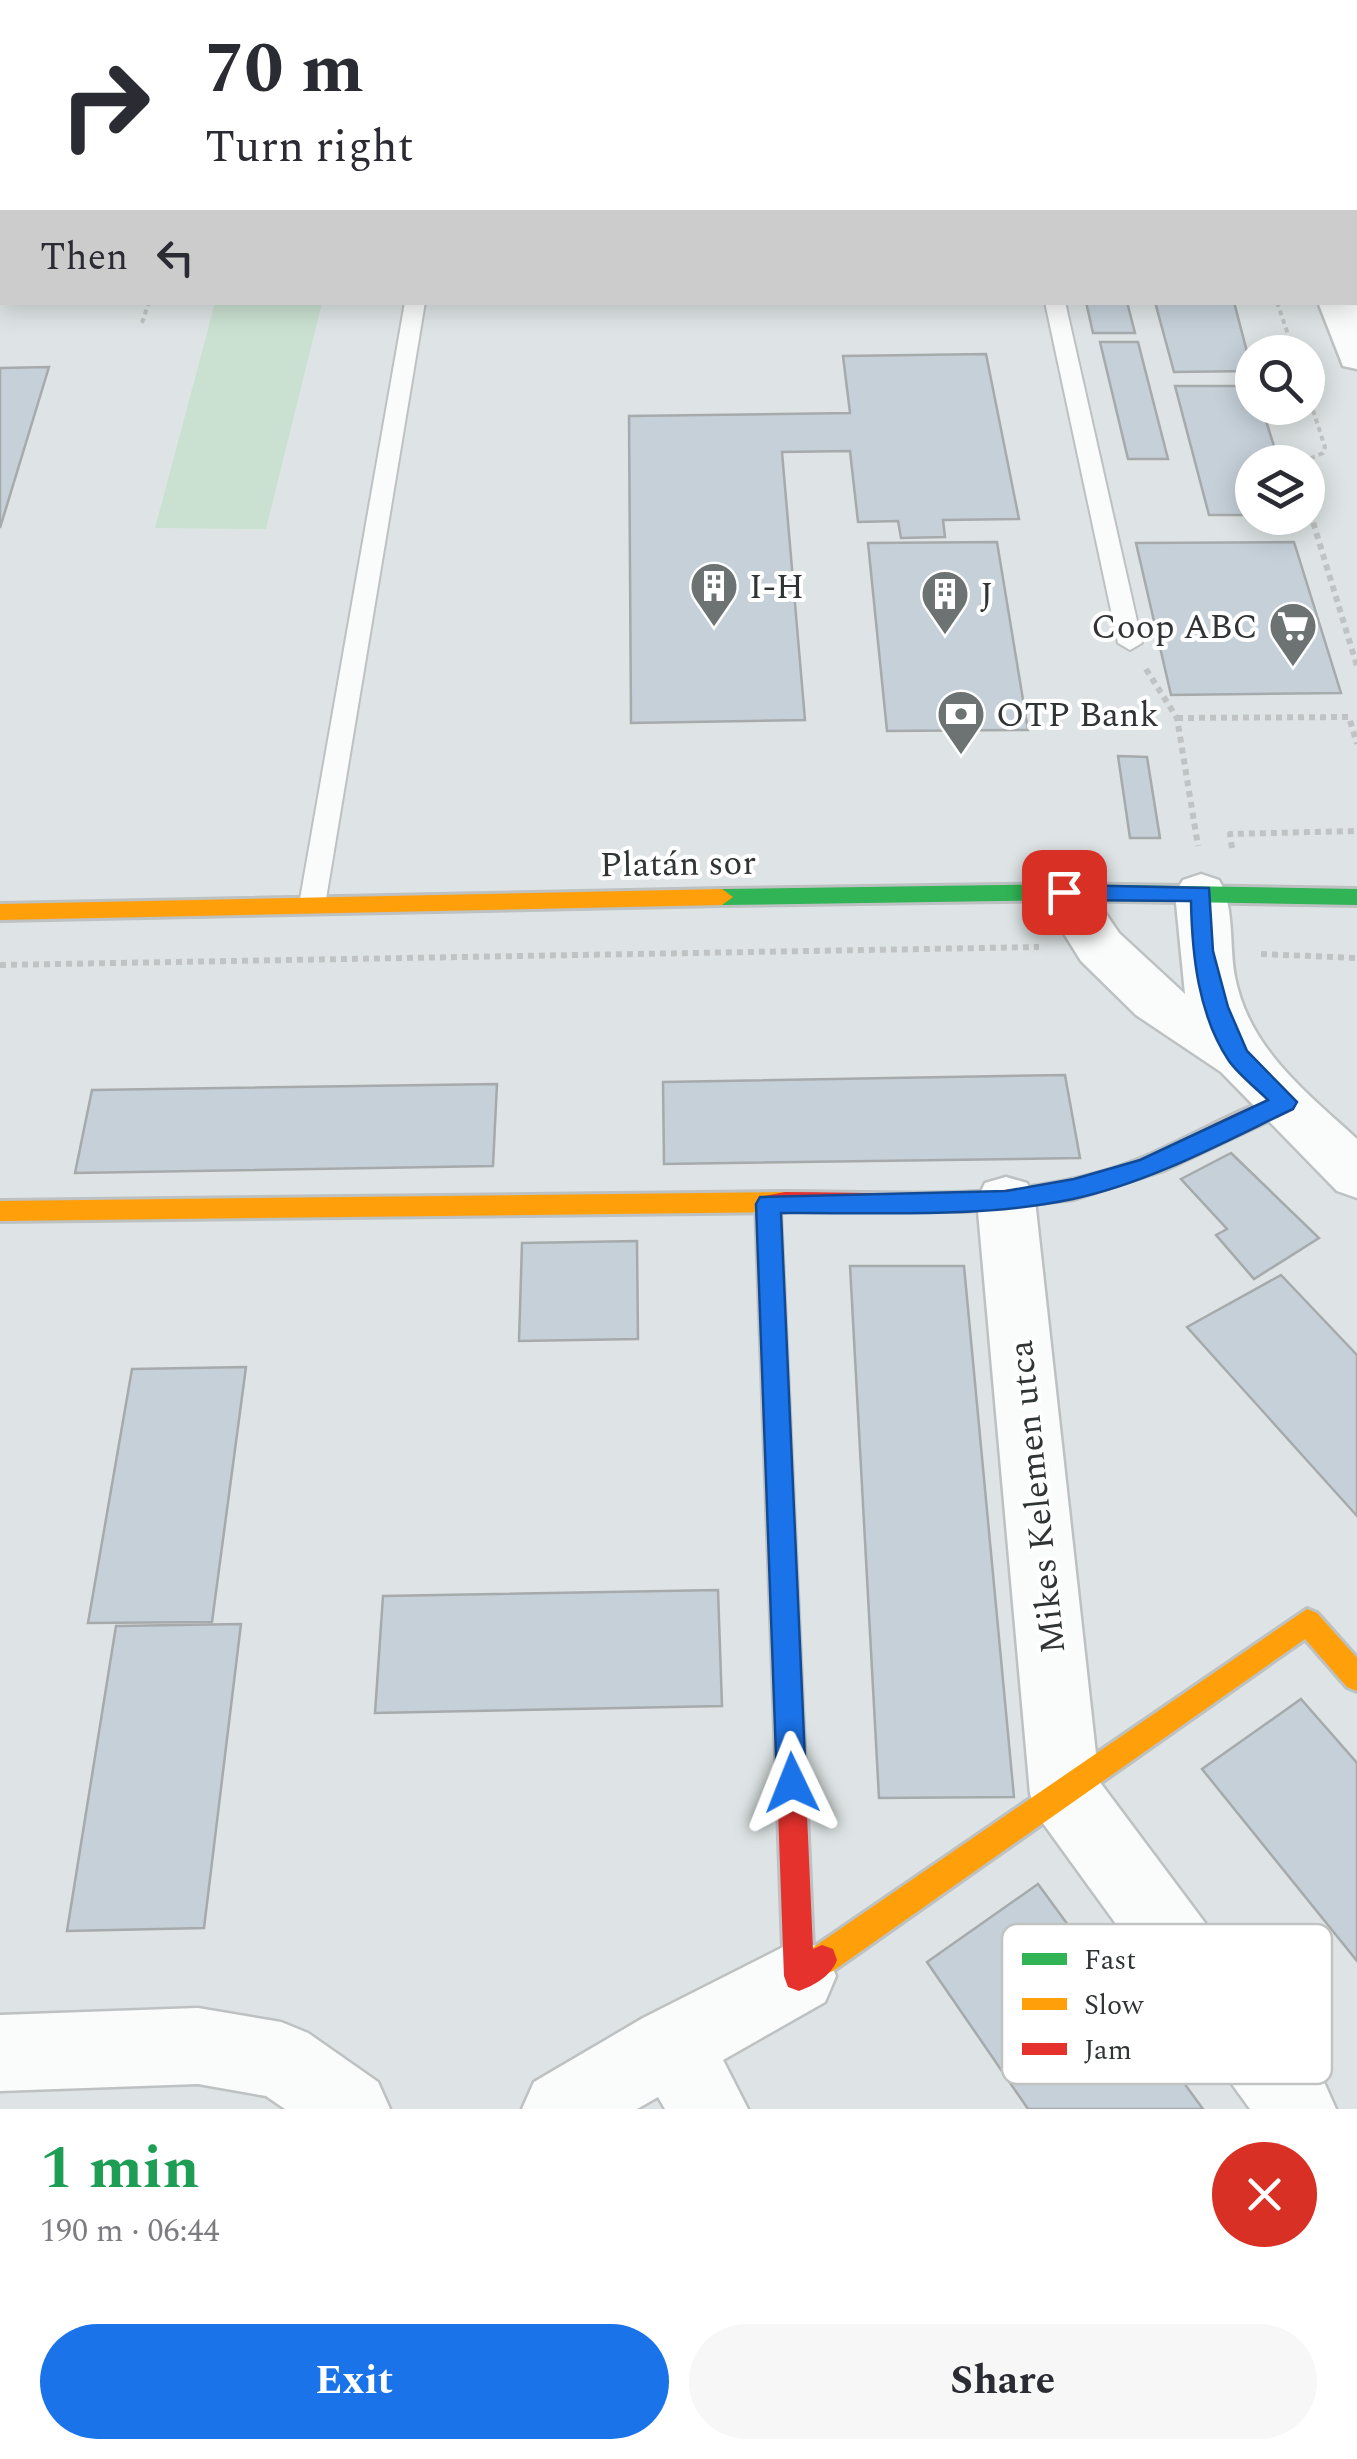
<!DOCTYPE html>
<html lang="en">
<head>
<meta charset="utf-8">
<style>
  :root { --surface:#fff; --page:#f7f7f7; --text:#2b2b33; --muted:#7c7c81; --accent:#1a73e8 }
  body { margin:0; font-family:Spectral,serif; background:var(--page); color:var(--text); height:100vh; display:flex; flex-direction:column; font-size:38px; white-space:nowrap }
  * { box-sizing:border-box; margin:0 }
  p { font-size:32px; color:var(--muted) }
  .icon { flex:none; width:55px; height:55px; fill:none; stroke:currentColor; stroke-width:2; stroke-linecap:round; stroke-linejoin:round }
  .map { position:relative; height:2109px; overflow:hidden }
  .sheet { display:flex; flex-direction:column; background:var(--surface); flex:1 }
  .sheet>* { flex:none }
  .top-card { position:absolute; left:0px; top:0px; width:1358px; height:305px; box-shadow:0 5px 25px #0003; background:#fff; color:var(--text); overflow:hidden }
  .tools { position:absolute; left:1235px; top:335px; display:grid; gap:20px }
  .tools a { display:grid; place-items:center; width:90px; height:90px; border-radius:50%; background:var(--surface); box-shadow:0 5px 25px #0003; font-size:50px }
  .pin { position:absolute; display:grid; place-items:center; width:85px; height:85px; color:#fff; margin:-42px; border-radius:20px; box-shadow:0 5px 15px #0006 }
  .me { position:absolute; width:110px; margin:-55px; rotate:358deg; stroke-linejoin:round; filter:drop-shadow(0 0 8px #0008) }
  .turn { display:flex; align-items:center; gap:35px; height:210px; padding:0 40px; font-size:45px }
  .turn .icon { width:130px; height:130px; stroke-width:2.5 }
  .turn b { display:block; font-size:70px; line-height:85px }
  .then { display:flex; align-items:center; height:95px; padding:0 40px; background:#0003; gap:20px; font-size:38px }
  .round { display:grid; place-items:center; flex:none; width:105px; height:105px; border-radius:52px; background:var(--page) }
  .overview { display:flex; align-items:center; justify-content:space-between; height:170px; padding:0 40px }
  h1 { font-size:60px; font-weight:700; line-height:75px; color:#1e9e55 }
  .action { display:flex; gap:20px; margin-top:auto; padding:20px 40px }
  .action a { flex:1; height:115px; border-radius:60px; background:var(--accent); color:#fff; font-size:40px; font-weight:700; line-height:115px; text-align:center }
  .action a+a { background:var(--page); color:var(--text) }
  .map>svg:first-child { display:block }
  .green { fill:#cae1d1 }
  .building { fill:#c5d0d9; stroke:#a6aaab; stroke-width:2.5 }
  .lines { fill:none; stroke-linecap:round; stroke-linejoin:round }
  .lane-casing { stroke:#bdc1c2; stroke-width:4 }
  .street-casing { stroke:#bdc1c2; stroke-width:5 }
  .fast-casing { stroke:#bdc1c2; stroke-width:6 }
  .slow-casing { stroke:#bdc1c2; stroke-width:6 }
  .jam-casing { stroke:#bdc1c2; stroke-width:6 }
  .path-far1 { stroke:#c0c3c3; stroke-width:4; stroke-dasharray:5 4; stroke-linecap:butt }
  .path { stroke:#c0c3c3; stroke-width:6; stroke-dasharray:6 5; stroke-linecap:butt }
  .lane { fill:#fafbfb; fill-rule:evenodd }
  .street { fill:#fafbfb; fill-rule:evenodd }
  .fast { fill:#30b455; fill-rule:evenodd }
  .slow { fill:#ff9f0a; fill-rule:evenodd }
  .jam { fill:#e5322d; fill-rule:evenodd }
  .route { fill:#1a73e8; stroke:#114b97; stroke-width:2.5 }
  .labels { text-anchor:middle; stroke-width:8; stroke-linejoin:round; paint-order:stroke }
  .poi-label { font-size:35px; fill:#303435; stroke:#fff; text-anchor:start }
  .street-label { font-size:35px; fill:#303435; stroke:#fff }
  .key { fill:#fff; stroke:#c1c2c2; stroke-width:2.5 }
  .key-label { font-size:28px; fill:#303435 }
</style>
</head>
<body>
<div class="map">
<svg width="1357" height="2109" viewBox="0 0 1357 2109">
  <rect width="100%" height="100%" fill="#dee4e5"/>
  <path class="green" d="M 215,303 L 322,303 L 266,529 L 155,528 Z"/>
  <g class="building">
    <path d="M 754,0 L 935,0 L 938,2 L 743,2 Z"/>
    <path d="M 1086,302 L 1127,302 L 1135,333 L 1093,333 Z"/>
    <path d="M 1155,302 L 1234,302 L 1252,371 L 1174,372 Z"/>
    <path d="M 1100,342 L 1138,342 L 1168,459 L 1128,459 Z"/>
    <path d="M 986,354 L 1019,519 L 943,520 L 945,537 L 901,538 L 898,521 L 858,522 L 850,451 L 782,452 L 805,720 L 631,723 L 629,416 L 850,413 L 843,356 Z"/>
    <path d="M 49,367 L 0,528 L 0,368 Z"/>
    <path d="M 1175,386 L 1252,386 L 1252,408 L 1262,408 L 1279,462 L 1252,462 L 1252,515 L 1209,515 Z"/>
    <path d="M 997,542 L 1028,730 L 887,731 L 868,543 Z"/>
    <path d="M 1294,542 L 1341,693 L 1171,695 L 1136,543 Z"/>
    <path d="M 1118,756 L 1147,757 L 1160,838 L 1130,838 Z"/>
    <path d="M 1065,1075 L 1080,1158 L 664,1164 L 663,1082 Z"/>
    <path d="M 497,1084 L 493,1166 L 75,1173 L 92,1090 Z"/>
    <path d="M 1231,1153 L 1319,1238 L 1254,1279 L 1216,1235 L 1227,1229 L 1181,1179 Z"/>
    <path d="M 637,1241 L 638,1339 L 519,1341 L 522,1243 Z"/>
    <path d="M 850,1266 L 964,1266 L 1014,1797 L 879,1798 Z"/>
    <path d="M 1281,1275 L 1357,1355 L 1357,1516 L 1187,1327 Z"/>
    <path d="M 246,1367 L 212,1622 L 88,1623 L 132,1369 Z"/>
    <path d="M 718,1590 L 722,1706 L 375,1713 L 383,1596 Z"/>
    <path d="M 241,1624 L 204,1928 L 67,1931 L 116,1626 Z"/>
    <path d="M 1301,1699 L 1357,1763 L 1357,1961 L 1202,1769 Z"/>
    <path d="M 1038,1884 L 1203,2109 L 1028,2109 L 927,1962 Z"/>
  </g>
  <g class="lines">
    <g class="lane-casing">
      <g id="lane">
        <rect x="1355" y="150" width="2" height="10"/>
        <path d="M 405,302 L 425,302 L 325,905 L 321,912 L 303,912 L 299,905 Z"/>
        <path d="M 1045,302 L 1065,302 L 1142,643 L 1130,650 L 1118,643 Z"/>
      </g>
    </g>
    <g class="street-casing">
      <g id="street">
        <path d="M 1150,0 L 1183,0 L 1184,2 L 1151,2 Z"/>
        <path d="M 2,20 L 2,40 L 0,41 L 0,21 Z"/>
        <path d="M 1355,300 L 1357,303 L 1357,369 L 1343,366 L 1318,302 Z"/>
        <path d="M 1064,873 L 1082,879 L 1119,933 L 1185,994 L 1175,893 L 1183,880 L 1201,874 L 1219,880 C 1235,907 1229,947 1235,977 C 1249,1049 1306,1092 1357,1139 L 1357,1198 L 1337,1191 L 1221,1072 L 1136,1015 L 1081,961 L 1038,892 L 1046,879 Z"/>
        <path d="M 1006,1177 L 1027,1183 L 1035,1200 L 1099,1781 L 1324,2082 L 1336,2109 L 1250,2109 L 1040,1819 L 1030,1794 L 977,1200 L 985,1183 Z"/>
        <path d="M 799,1939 L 825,1950 L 836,1976 L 825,2002 L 723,2060 L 748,2109 L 665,2109 L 658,2097 L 637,2109 L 522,2109 L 534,2082 L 643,2018 Z"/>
        <path d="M 198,2008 L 281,2022 L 308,2033 L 378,2082 L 390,2109 L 285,2109 L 266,2096 L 198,2084 L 0,2091 L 0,2015 Z"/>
      </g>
    </g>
    <g class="fast-casing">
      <path id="fast" d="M 1064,884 L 1357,889 L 1357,905 L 1064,900 L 722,905 L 711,897 L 722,889 Z"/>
    </g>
    <g class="slow-casing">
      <g id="slow">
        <path d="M 722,889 L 733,897 L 722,905 L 0,920 L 0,904 Z"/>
        <path d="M 785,1192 L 793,1195 L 797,1202 L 793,1209 L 785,1212 L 0,1221 L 0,1201 Z"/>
        <path d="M 1307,1609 L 1317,1613 L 1357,1658 L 1357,1691 L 1347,1687 L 1305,1639 L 833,1971 L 822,1975 L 811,1971 L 807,1960 L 811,1949 Z"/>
      </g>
    </g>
    <g class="jam-casing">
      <path id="jam" d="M 1285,1094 L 1293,1097 L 1296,1103 L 1293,1109 L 1164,1170 L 1074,1199 L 966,1211 L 780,1210 L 813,1949 L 822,1945 L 833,1949 L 837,1960 C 831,1976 815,1985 799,1991 L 788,1987 L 784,1976 L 756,1204 L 760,1197 L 785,1192 C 890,1192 1001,1202 1103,1172 C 1167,1154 1222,1114 1285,1094 Z"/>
    </g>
    <g class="path-far1">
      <path d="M 1277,302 L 1294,352"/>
      <path d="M 142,323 L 149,302"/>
      <path d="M 1302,462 L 1323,453 L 1325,447 L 1308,395"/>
      <path d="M 1308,506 L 1311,514"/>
    </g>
    <g class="path">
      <path d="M 1310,512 L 1357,666"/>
      <path d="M 1146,669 L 1177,718 L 1198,846"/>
      <path d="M 1177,718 L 1349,717 L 1357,744"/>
      <path d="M 1232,848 L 1230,834 L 1357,831"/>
      <path d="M 1261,954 L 1357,958"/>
      <path d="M 0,965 L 1039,947"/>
    </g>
    <use href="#lane" class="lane"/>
    <use href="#street" class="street"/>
    <use href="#fast" class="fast"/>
    <use href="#slow" class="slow"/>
    <use href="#jam" class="jam"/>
  </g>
  <path class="route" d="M 1064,885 L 1209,888 L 1213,951 L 1228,1007 L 1247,1051 L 1297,1102 L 1293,1109 C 1222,1143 1151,1182 1073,1199 C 978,1219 877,1212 781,1213 L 806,1783 L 802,1793 L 792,1797 L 781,1793 L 777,1783 L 756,1204 L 760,1197 L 1006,1191 L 1074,1179 L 1140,1160 L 1268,1100 C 1256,1088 1239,1075 1229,1061 C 1198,1015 1192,954 1191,901 L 1064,900 L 1054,892 Z"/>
  <defs>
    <g id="building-pin" transform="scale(2.5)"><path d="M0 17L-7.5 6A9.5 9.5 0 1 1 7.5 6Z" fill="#6d7273" stroke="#fff"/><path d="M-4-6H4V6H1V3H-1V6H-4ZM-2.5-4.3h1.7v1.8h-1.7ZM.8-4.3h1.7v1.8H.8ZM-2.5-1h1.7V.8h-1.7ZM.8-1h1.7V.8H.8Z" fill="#fff"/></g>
    <g id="supermarket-pin" transform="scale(2.5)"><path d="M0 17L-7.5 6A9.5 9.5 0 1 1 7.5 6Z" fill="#6d7273" stroke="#fff"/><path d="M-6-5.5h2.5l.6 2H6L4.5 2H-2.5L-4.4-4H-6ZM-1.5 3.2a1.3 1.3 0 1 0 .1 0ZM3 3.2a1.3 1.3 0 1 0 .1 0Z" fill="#fff"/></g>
    <g id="bank-pin" transform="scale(2.5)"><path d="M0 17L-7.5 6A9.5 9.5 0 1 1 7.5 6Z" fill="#6d7273" stroke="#fff"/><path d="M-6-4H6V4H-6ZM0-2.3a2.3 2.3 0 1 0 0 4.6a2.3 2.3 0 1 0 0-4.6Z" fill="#fff"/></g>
  </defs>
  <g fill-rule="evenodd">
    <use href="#building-pin" x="714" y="586"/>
    <use href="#building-pin" x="945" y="594"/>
    <use href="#supermarket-pin" x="1293" y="626"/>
    <use href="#bank-pin" x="961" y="714"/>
  </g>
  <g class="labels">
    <g class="poi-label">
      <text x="749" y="598">I-H</text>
      <text x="980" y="606">J</text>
      <text x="1258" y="638" text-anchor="end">Coop ABC</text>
      <text x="996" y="726">OTP Bank</text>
    </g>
    <g class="street-label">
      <text transform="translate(678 863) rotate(-1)" y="12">Platán sor</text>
      <text transform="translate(1036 1497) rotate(-96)" y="12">Mikes Kelemen utca</text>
    </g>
  </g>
  <rect x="1002" y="1924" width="330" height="160" rx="15" class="key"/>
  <rect x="1022" y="1953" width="45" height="12" fill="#30b455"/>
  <rect x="1022" y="1998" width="45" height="12" fill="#ff9f0a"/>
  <rect x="1022" y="2043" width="45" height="12" fill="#e5322d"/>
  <g class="key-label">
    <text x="1084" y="1969">Fast</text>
    <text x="1084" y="2014">Slow</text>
    <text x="1084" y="2059">Jam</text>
  </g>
</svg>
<div class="tools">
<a><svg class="icon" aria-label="search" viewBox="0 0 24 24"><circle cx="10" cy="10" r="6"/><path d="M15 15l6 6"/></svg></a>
<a><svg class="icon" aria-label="layers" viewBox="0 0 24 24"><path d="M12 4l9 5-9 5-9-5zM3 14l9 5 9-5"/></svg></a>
</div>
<div class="pin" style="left:1064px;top:892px;background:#d93025"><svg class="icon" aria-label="arrive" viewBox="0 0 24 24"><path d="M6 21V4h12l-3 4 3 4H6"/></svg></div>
<svg class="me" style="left:792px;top:1783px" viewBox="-20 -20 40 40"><path d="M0-17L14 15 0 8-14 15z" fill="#1a73e8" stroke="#fff" stroke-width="4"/></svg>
<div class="top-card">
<div class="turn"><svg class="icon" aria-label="right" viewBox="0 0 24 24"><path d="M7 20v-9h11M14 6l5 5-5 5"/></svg><div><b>70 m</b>Turn right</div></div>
<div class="then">Then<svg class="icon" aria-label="left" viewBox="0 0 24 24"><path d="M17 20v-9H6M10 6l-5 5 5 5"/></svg></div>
</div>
</div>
<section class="sheet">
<div class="overview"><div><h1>1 min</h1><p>190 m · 06:44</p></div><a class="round" style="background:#d93025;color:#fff"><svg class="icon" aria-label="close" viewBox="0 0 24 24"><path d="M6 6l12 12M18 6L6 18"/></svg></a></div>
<div class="action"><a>Exit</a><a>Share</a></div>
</section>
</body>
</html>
